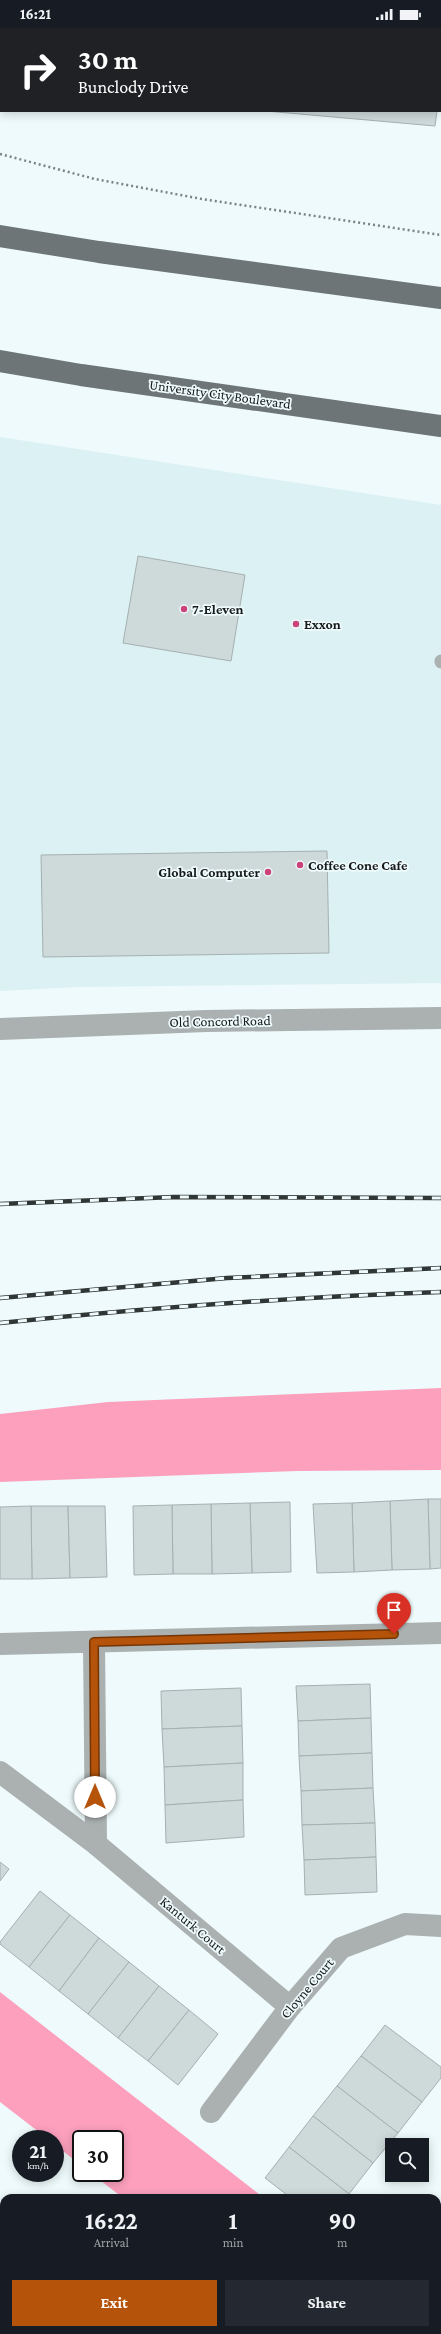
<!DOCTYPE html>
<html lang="en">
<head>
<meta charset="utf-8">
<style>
  :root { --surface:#171b24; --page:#242831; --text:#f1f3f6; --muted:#9ea1a6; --accent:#b45309 }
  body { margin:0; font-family:"Crimson Pro",serif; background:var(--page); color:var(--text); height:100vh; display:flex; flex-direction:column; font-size:15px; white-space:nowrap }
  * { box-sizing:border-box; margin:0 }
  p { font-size:13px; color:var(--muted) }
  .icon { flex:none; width:22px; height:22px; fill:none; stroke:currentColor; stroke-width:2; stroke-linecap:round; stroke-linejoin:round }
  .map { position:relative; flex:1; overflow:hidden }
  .panel { position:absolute; left:0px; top:2166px; width:441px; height:140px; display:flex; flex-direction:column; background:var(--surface); border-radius:12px 12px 0 0; box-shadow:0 2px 10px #0003 }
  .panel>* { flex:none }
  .hud { position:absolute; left:0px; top:0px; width:441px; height:84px; box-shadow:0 2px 10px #0003; background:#202124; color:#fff; overflow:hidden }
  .fabs { position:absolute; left:385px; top:2110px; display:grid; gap:8px }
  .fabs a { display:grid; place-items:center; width:44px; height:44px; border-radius:0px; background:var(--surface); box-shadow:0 2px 10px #0003; font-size:20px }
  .speed { position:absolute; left:12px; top:2102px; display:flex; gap:8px; font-size:20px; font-weight:700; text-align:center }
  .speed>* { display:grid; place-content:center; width:52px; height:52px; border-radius:50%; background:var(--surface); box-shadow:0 2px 10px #0003; line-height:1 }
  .speed small { font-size:10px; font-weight:400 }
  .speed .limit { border:2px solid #111; border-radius:6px; background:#fff; color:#111 }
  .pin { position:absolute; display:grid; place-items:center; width:34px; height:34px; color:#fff; margin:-41px -17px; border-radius:50% 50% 50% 0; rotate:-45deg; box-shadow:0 0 4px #0007 }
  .pin .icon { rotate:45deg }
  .me { position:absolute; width:44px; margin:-22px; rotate:0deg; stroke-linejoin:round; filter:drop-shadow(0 0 3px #0008) }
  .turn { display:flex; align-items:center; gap:14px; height:84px; padding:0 12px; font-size:18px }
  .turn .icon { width:52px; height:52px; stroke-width:2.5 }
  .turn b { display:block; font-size:28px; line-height:34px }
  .eta { display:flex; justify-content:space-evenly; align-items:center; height:68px; text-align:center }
  .eta b { font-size:24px; font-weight:700; line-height:28px }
  .button { display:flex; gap:8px; margin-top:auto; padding:8px 12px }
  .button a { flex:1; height:46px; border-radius:0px; background:var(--accent); color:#fff; font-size:16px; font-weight:700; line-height:46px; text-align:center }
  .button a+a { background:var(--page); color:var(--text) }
  .status { display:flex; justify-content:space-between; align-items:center; height:28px; padding:0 20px; background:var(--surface); direction:ltr }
  .status svg { height:11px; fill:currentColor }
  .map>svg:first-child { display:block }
  .built { fill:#dbf1f3 }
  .forest { fill:#fca0be }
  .building { fill:#ced9da; stroke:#a5b0b1 }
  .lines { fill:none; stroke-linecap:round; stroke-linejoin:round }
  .path { stroke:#7b8383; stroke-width:2.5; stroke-dasharray:2 3; stroke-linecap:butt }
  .lane { stroke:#abb0b1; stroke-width:13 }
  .street { stroke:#abb0b1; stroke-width:22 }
  .primary { stroke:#6d7576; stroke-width:22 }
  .rail-casing { stroke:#303535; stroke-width:4.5 }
  .rail { stroke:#eefafb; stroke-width:3; stroke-dasharray:9; stroke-linecap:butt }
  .route-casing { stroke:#753606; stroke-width:10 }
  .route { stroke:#b45309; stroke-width:7 }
  .poi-dot { fill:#cb427a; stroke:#eefafb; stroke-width:1.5 }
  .labels { text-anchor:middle; stroke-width:3.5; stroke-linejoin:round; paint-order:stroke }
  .street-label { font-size:14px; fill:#171b1b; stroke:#eefafb }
  .poi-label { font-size:14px; font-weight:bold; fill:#171b1b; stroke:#eefafb; text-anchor:start }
</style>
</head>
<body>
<div class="status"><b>16:21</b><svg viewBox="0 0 49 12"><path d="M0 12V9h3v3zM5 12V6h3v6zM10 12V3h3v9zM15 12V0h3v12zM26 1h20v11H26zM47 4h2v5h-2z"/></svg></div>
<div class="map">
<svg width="441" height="2306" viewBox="0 0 441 2306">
  <rect width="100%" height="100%" fill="#eefafb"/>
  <path class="built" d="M 0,409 L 441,477 L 441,955 L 76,959 L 0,963 Z"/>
  <g class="forest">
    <path d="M 441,1360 L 441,1442 L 298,1443 L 0,1454 L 0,1386 L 108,1374 Z"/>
    <path d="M 0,1964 L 264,2170 L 123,2170 L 91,2145 L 115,2145 L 115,2111 L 81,2111 L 81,2137 L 55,2117 L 55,2111 L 48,2111 L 0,2074 Z"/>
    <path d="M 291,2302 L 396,2302 L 399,2306 L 296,2306 Z"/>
  </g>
  <g class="building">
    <path d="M 26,0 L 198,0 L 26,1 Z"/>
    <path d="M 266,83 L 437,83 L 435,98 Z"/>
    <path d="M 138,528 L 245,547 L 231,633 L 123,615 Z"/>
    <path d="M 327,823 L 329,925 L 43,929 L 41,827 Z"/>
    <path d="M 428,1471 L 441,1471 L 441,1540 L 430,1541 Z"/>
    <path d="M 428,1471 L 430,1541 L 392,1542 L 390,1473 Z"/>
    <path d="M 390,1473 L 392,1542 L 354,1544 L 352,1475 Z"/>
    <path d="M 290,1474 L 291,1544 L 252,1545 L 250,1475 Z"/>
    <path d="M 250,1475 L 252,1545 L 212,1546 L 211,1476 Z"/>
    <path d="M 352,1475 L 354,1544 L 317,1545 L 313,1476 Z"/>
    <path d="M 211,1476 L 212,1546 L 173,1546 L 172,1477 Z"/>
    <path d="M 172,1477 L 173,1546 L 134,1547 L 133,1478 Z"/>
    <path d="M 31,1478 L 68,1478 L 70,1550 L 32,1551 Z"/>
    <path d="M 31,1478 L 32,1551 L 0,1551 L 0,1479 Z"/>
    <path d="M 68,1478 L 105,1478 L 107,1549 L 70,1550 Z"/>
    <path d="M 370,1656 L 371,1690 L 298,1693 L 296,1658 Z"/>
    <path d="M 241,1660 L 242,1698 L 162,1701 L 161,1663 Z"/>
    <path d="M 371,1690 L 372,1725 L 299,1728 L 298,1693 Z"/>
    <path d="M 242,1698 L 243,1735 L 164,1739 L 162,1701 Z"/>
    <path d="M 372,1725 L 373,1760 L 301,1763 L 299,1728 Z"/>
    <path d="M 243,1735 L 243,1772 L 165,1777 L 164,1739 Z"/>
    <path d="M 373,1760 L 375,1795 L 302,1797 L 301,1763 Z"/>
    <path d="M 243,1772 L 244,1809 L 166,1815 L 165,1777 Z"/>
    <path d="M 375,1795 L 376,1829 L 304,1832 L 302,1797 Z"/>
    <path d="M 376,1829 L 377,1864 L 305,1867 L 304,1832 Z"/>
    <path d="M 0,1834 L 9,1841 L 0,1853 Z"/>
    <path d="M 40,1863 L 70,1887 L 29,1939 L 0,1916 L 0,1914 Z"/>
    <path d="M 70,1887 L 99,1910 L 59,1963 L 29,1939 Z"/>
    <path d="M 99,1910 L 129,1934 L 88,1986 L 59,1963 Z"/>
    <path d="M 129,1934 L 159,1958 L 118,2010 L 88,1986 Z"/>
    <path d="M 159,1958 L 189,1982 L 148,2033 L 118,2010 Z"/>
    <path d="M 189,1982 L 218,2006 L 178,2057 L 148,2033 Z"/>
    <path d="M 385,1997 L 441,2039 L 441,2050 L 422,2074 L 361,2028 Z"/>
    <path d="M 361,2028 L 422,2074 L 398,2105 L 337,2058 Z"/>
    <path d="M 337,2058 L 398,2105 L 373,2135 L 313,2088 Z"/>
    <path d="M 313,2088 L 373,2135 L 349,2166 L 289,2119 Z"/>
    <path d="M 289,2119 L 349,2166 L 346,2170 L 291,2170 L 265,2150 Z"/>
    <path d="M 25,2302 L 92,2302 L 87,2306 L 20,2306 Z"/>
  </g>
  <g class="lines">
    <path class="path" d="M 0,126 L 95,151 L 202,171 L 441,207"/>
    <path class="lane" d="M 441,633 L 441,634"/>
    <g class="street">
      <path d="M 0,1001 L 206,993 L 441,990"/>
      <path d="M 94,1614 L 96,1816"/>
      <path d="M 0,1616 L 441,1605"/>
      <path d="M 0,1744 L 96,1816 L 290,1979"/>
      <path d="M 211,2084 L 290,1979 L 341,1920 L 405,1896 L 441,1898"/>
    </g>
    <g class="primary">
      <path d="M 0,208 L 99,224 L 441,270"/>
      <path d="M 0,333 L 81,347 L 441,398"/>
    </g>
    <g class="rail-casing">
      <g id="rail">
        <path d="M 0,1176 L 174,1169 L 441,1170"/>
        <path d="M 0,1270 L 227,1250 L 441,1240"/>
        <path d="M 0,1295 C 147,1280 294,1269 441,1264"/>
      </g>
    </g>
    <use href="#rail" class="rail"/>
  </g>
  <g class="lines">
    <g class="route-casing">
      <path id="route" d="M 95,1769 L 94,1614 L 394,1606"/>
    </g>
    <use href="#route" class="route"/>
  </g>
  <g class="poi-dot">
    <circle cx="184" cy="581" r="4"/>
    <circle cx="296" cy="596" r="4"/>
    <circle cx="300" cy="837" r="4"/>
    <circle cx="268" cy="844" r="4"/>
  </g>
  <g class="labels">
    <g class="street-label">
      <text transform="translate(220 366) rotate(8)" y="5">University City Boulevard</text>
      <text transform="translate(220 993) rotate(-1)" y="5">Old Concord Road</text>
      <text transform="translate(193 1897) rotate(40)" y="5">Kanturk Court</text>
      <text transform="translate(307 1960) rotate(-50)" y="5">Cloyne Court</text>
    </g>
    <g class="poi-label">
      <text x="192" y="586">7-Eleven</text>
      <text x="304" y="601">Exxon</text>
      <text x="308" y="842">Coffee Cone Cafe</text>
      <text x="260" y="849" text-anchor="end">Global Computer</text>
    </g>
  </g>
</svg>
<div class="fabs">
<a><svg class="icon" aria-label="search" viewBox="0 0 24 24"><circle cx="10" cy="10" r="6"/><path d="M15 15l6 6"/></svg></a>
</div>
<div class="speed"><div>21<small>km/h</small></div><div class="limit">30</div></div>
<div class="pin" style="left:394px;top:1606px;background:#d93025"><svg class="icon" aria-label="arrive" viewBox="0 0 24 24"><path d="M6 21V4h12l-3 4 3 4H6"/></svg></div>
<svg class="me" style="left:95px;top:1769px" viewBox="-20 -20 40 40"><circle r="19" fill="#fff"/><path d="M0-13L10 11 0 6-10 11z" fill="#b45309"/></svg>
<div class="hud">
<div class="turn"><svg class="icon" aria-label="right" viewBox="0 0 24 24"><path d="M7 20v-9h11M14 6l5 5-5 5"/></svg><div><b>30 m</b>Bunclody Drive</div></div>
</div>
<section class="panel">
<div class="eta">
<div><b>16:22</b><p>Arrival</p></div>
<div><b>1</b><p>min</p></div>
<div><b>90</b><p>m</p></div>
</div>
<div class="button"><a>Exit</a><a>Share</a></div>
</section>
</div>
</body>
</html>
